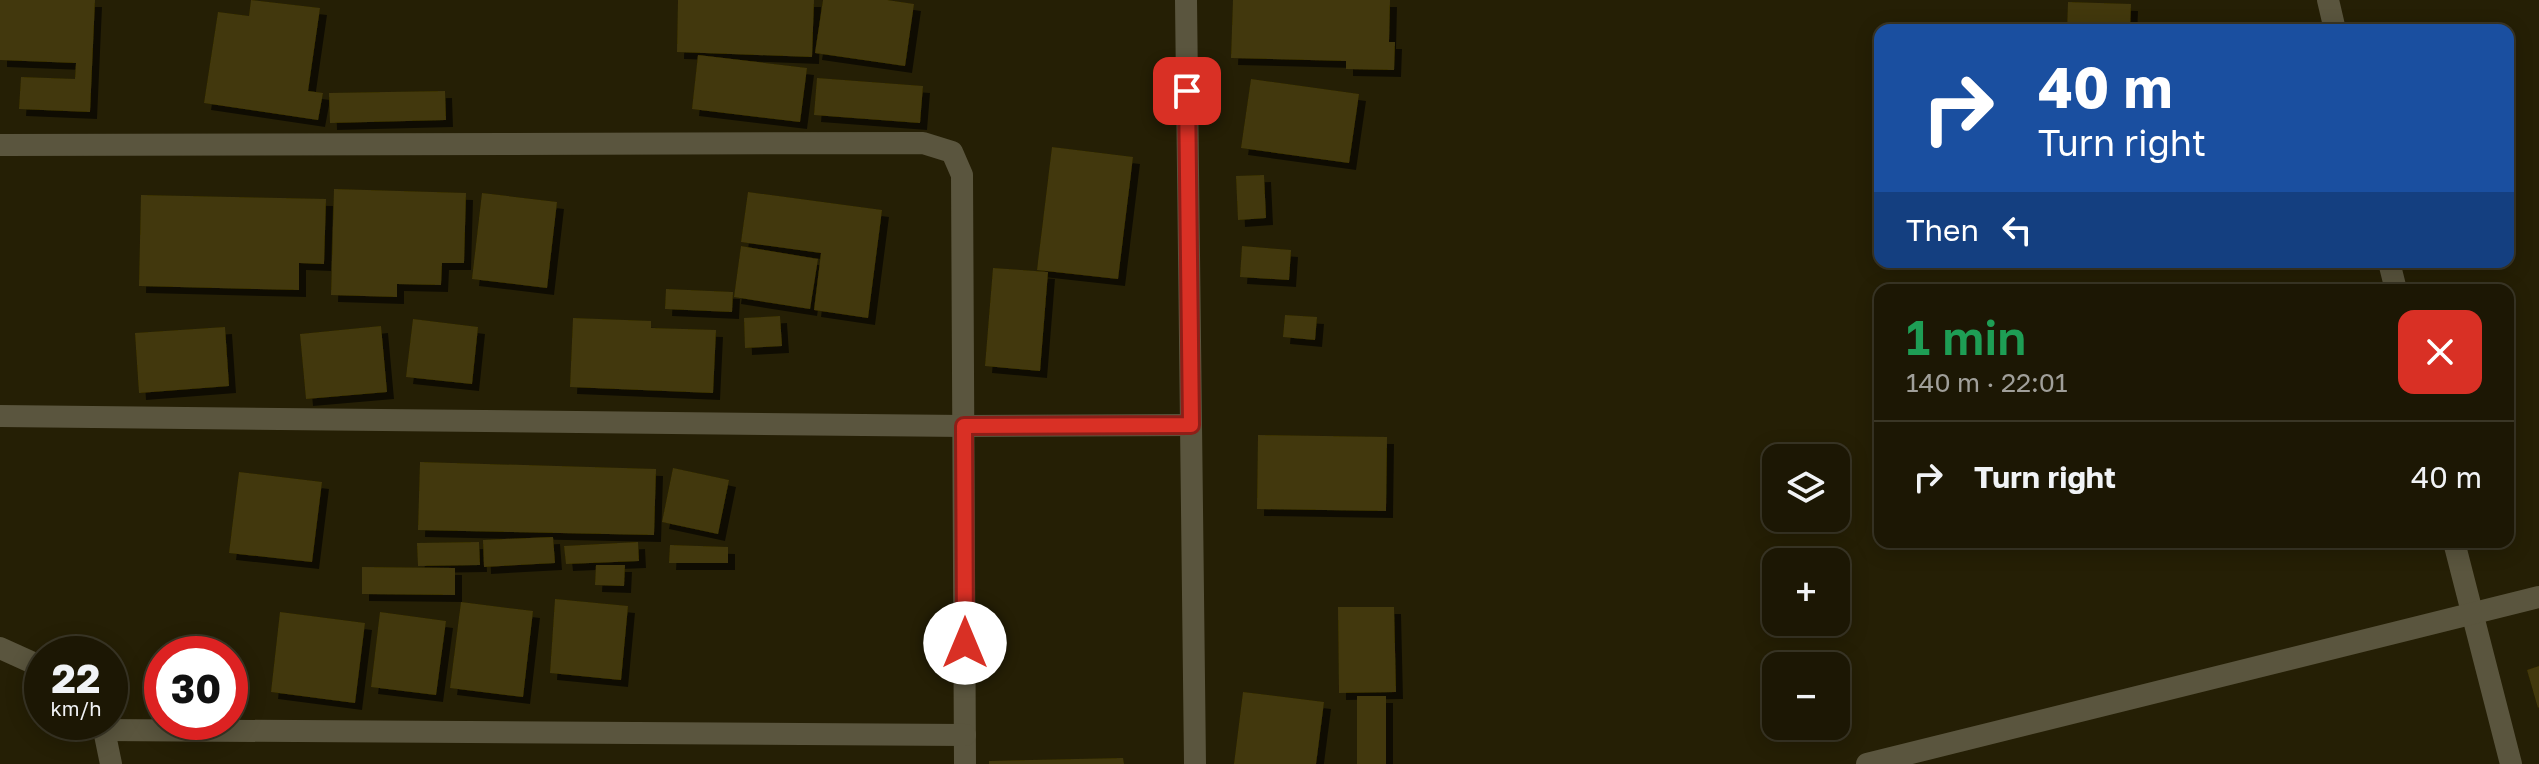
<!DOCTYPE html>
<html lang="en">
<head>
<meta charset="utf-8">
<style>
  :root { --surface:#1c1704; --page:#25200e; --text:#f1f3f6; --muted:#a09f9a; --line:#3a3626 }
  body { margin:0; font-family:"Golos Text",sans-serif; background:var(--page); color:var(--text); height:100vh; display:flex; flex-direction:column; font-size:30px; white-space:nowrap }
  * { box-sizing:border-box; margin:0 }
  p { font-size:26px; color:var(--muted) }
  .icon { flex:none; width:44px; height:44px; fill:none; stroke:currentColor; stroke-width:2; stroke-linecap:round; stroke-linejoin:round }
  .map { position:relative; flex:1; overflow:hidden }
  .panel { position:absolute; left:1874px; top:284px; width:640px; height:264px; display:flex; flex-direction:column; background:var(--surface); border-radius:16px; box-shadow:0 4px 20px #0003,0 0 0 2px var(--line) }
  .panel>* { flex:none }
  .hud { position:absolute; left:1874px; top:24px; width:640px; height:244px; border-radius:16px; box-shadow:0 4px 20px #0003,0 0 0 2px var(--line); background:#1a4fa0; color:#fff; overflow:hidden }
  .controls { position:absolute; left:1762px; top:444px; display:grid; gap:16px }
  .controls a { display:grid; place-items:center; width:88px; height:88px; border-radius:16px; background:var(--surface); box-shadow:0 4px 20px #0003,0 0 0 2px var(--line); font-size:40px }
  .speed { position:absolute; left:24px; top:636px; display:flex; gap:16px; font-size:40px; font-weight:700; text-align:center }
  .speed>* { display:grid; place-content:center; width:104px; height:104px; border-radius:50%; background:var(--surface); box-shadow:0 4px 20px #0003,0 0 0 2px var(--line); line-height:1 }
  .speed small { font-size:20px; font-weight:400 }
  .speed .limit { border:12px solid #d22; background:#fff; color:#111 }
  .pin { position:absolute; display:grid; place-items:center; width:68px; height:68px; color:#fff; margin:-34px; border-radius:16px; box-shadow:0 4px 12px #0006 }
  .me { position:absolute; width:88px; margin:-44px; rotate:0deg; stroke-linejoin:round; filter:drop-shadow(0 0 6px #0008) }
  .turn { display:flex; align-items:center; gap:28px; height:168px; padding:0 32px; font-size:36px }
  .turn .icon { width:104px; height:104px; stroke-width:2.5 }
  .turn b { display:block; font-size:56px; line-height:68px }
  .then { display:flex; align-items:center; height:76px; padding:0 32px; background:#0003; gap:16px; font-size:30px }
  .round { display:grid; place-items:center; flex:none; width:84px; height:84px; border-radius:16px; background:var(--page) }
  .head { display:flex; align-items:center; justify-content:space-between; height:136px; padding:0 32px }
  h1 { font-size:48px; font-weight:600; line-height:60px; color:#1e9e55 }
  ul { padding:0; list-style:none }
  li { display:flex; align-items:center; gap:24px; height:112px; padding:0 32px; border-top:2px solid var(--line) }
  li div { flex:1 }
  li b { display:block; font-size:30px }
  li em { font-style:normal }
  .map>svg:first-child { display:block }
  .building { fill:#423808; filter:url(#shadow) }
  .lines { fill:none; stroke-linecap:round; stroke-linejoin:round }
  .minor { stroke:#5a553e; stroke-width:22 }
  .route-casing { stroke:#8d1f18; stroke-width:20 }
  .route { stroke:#d93025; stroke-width:14 }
</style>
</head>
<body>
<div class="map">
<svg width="2539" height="764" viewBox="0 0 2539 764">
  <defs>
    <filter id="shadow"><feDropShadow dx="7" dy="7" stdDeviation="0" flood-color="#0009"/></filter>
  </defs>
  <rect width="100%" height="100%" fill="#251f05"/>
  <g class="building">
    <path d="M 0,0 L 95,0 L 90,112 L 19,109 L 21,77 L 75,79 L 76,63 L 0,60 Z"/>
    <path d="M 251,0 L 320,8 L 308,91 L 323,93 L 318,120 L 204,103 L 218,12 L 249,16 Z"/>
    <path d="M 678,0 L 814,0 L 812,57 L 677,52 Z"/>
    <path d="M 823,0 L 887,0 L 914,4 L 905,66 L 815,53 Z"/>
    <path d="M 1233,0 L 1390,0 L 1389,42 L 1395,42 L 1394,70 L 1346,69 L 1346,61 L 1231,58 Z"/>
    <path d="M 2068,2 L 2131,4 L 2130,30 L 2067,30 Z"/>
    <path d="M 698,55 L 807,68 L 800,122 L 692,109 Z"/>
    <path d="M 817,78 L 923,86 L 920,123 L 814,115 Z"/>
    <path d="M 1251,79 L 1359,94 L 1349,163 L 1241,148 Z"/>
    <path d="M 445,91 L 446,120 L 330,123 L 329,93 Z"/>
    <path d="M 1052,147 L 1133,157 L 1118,279 L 1037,270 Z"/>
    <path d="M 1264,175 L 1266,218 L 1238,220 L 1236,176 Z"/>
    <path d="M 334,189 L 466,193 L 464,263 L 442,263 L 441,285 L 397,284 L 397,297 L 331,295 Z"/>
    <path d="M 748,192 L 882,210 L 868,318 L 814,310 L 821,253 L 741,242 Z"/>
    <path d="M 482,193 L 557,202 L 547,288 L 472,279 Z"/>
    <path d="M 141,195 L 326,199 L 324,264 L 299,263 L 299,290 L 139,286 Z"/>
    <path d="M 741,246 L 818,259 L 810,309 L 734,297 Z"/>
    <path d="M 1242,246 L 1291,250 L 1289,280 L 1240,277 Z"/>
    <path d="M 993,268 L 1048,272 L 1040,371 L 985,366 Z"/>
    <path d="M 666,289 L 733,292 L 732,312 L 665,309 Z"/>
    <path d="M 1285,315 L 1317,317 L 1315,340 L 1283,337 Z"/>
    <path d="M 780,316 L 782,346 L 745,348 L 744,318 Z"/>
    <path d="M 573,318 L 651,321 L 651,328 L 716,330 L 713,393 L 570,387 Z"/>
    <path d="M 413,319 L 478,327 L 472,384 L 406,377 Z"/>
    <path d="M 381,326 L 387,392 L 306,399 L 300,334 Z"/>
    <path d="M 225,327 L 229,386 L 139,393 L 135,333 Z"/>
    <path d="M 1258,435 L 1387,437 L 1386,511 L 1257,509 Z"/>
    <path d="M 420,462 L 656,469 L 654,535 L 418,530 Z"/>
    <path d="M 673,468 L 729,480 L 718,534 L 662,522 Z"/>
    <path d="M 239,472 L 322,482 L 312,562 L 229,553 Z"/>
    <path d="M 553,537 L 555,563 L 484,567 L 483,540 Z"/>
    <path d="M 479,542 L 480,565 L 418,566 L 417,543 Z"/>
    <path d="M 638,542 L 639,561 L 566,564 L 564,546 Z"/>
    <path d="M 670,545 L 728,547 L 728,563 L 669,563 Z"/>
    <path d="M 596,565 L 625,565 L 624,586 L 595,585 Z"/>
    <path d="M 362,567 L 455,568 L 455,595 L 362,594 Z"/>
    <path d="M 555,599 L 628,606 L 621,680 L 550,673 Z"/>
    <path d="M 461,602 L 533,611 L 523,697 L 450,688 Z"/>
    <path d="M 1338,607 L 1394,607 L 1396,692 L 1339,693 Z"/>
    <path d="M 280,612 L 365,623 L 355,703 L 271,692 Z"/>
    <path d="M 380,612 L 446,621 L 436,695 L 371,687 Z"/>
    <path d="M 2539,666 L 2539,707 L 2538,708 L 2527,670 Z"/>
    <path d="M 1243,692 L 1324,702 L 1316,764 L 1234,764 Z"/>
    <rect x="1357" y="696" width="29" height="68"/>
    <path d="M 1123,758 L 1124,764 L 989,764 L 989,761 Z"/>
  </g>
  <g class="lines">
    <g class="minor">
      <path d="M 1186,0 L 1195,764"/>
      <path d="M 2328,0 L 2335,30"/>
      <path d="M 0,145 L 923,143 L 952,152 L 962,175 L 965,764"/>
      <path d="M 2389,262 L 2396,290"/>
      <path d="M 0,416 L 964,426 L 1191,425"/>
      <path d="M 2454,542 L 2511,764"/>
      <path d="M 0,648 L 42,667"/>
      <path d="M 96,722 L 104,730 L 111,764"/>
      <path d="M 104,730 L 965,735"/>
      <path d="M 1867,764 L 2539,597"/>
    </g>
  </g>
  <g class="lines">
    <g class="route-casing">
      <path id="route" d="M 965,643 L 964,426 L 1191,425 L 1187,91"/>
    </g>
    <use href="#route" class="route"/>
  </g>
</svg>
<div class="controls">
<a><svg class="icon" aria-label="layers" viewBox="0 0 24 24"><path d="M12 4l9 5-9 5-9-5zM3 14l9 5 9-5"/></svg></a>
<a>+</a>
<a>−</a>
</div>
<div class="speed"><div>22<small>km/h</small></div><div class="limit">30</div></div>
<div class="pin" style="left:1187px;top:91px;background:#d93025"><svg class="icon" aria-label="arrive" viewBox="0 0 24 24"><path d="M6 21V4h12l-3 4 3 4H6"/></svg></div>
<svg class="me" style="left:965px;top:643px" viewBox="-20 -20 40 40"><circle r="19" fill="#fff"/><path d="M0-13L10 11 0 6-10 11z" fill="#d93025"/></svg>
<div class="hud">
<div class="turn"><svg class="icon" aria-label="right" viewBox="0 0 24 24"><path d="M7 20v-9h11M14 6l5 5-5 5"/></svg><div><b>40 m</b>Turn right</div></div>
<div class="then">Then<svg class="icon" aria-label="left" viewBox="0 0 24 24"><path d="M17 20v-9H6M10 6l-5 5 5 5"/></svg></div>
</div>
<section class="panel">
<div class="head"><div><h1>1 min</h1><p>140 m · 22:01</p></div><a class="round" style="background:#d93025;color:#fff"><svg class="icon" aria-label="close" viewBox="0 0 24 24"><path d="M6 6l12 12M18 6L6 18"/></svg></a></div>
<ul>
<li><svg class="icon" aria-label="right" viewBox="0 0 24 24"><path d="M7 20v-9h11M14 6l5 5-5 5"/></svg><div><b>Turn right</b></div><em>40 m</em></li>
</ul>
</section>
</div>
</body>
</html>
